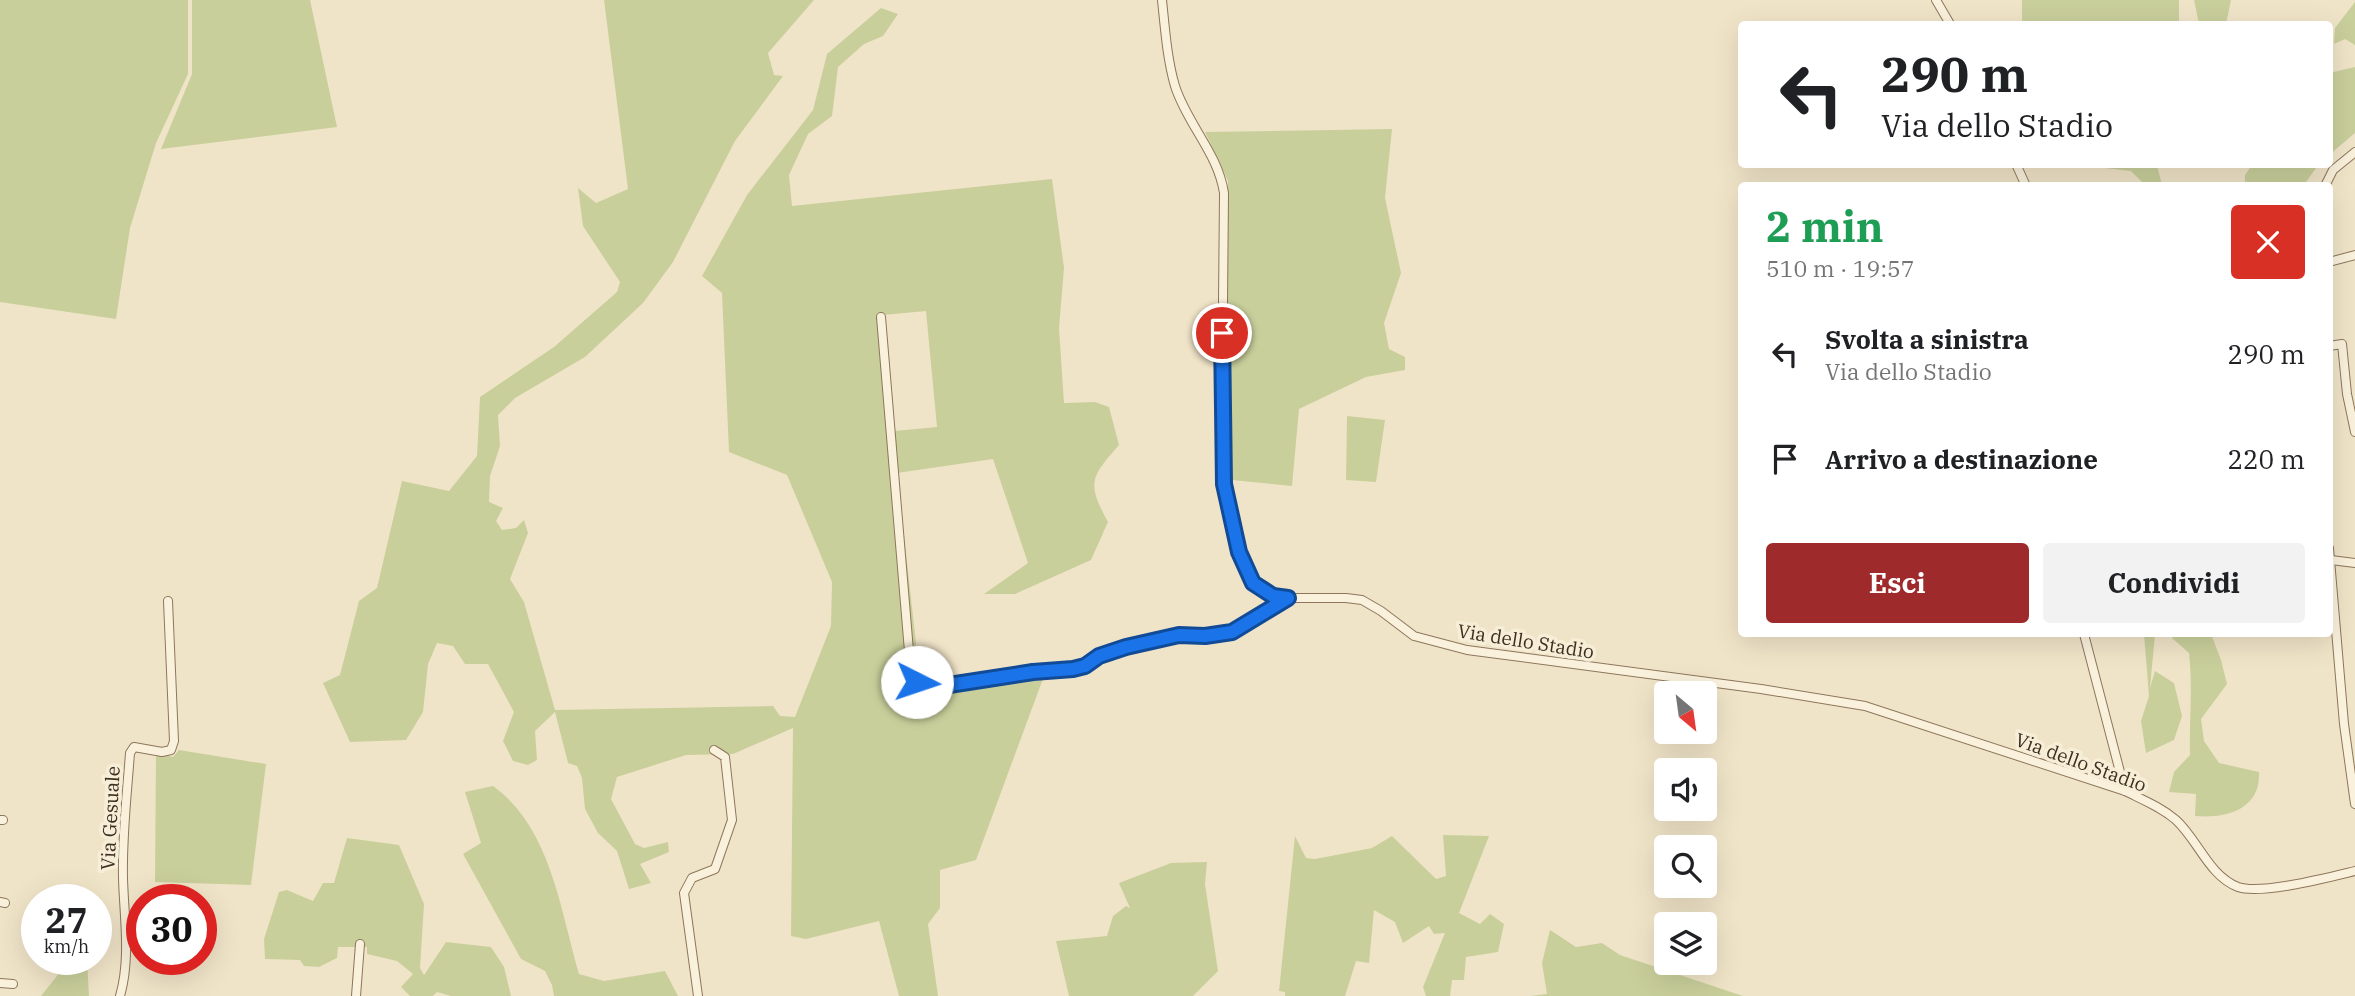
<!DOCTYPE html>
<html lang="it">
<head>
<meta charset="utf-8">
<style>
  :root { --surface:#fff; --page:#f2f2f2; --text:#202124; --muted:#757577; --accent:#9e2a2b }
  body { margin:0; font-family:"IBM Plex Serif",serif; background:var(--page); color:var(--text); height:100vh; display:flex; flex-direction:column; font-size:26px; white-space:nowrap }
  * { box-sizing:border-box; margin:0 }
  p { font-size:23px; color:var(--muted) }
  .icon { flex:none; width:38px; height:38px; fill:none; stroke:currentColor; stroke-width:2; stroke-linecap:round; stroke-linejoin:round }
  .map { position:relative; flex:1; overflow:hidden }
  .drawer { position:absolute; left:1738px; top:182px; width:595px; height:455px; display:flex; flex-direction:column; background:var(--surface); border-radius:7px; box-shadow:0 7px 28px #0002 }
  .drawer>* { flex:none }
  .top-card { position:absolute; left:1738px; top:21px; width:595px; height:147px; border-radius:7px; box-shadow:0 7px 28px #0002; background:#fff; color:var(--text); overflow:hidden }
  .needle { width:46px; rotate:151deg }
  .fabs { position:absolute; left:1654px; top:681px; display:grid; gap:14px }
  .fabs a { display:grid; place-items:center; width:63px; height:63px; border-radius:7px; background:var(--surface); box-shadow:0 7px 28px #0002; font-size:35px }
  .speed { position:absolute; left:21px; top:884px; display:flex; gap:14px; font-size:35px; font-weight:700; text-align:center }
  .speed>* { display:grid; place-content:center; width:91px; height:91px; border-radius:50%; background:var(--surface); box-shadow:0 7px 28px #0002; line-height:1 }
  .speed small { font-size:18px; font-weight:400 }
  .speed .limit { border:10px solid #d22; background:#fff; color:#111 }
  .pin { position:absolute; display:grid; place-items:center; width:60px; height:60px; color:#fff; margin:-30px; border:4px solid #fff; border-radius:50%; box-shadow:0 2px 7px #0007 }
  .me { position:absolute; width:77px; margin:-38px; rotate:94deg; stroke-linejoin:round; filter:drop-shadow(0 0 5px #0008) }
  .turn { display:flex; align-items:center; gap:24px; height:147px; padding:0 28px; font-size:32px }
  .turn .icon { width:91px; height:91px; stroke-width:2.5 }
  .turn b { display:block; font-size:49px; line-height:60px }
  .round { display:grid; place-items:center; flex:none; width:74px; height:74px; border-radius:7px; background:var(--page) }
  .overview { display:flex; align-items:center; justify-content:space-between; height:119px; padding:0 28px }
  h1 { font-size:42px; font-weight:800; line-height:52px; color:#1e9e55 }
  .primary-button { display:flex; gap:14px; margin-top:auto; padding:14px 28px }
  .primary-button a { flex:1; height:80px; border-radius:7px; background:var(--accent); color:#fff; font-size:28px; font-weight:800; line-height:80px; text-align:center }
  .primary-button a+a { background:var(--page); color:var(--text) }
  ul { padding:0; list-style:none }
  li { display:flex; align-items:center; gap:21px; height:105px; padding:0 28px }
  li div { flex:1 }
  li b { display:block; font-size:26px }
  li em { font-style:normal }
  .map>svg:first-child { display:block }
  .green { fill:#c9cf9b; fill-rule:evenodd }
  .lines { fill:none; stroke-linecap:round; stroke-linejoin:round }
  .minor-casing { stroke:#8d765c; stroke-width:10 }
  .minor { stroke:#faf1dc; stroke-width:8 }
  .route-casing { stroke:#114b97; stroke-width:18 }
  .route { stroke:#1a73e8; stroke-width:12 }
  .labels { text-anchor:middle; stroke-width:7; stroke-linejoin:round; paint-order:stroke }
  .street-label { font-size:19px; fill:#3d2e20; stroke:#f7eed8 }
</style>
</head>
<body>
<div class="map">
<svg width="2355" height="996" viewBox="0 0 2355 996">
  <rect width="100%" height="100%" fill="#f0e4c8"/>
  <g class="green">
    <path d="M 0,0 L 188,0 L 188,74 L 156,143 L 130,228 L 116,319 L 0,302 Z"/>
    <path d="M 192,0 L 310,0 L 337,127 L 161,149 L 192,74 Z"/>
    <path d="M 604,0 L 814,0 L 768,53 L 774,75 L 783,76 L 735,141 L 673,262 L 643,303 L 585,357 L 515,398 L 498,415 L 500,446 L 490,476 L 489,502 L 503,508 L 496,521 L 502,530 L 516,528 L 524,520 L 528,533 L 510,579 L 524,602 L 555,710 L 773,706 L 780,716 L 795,717 L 831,626 L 832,582 L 787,475 L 729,452 L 722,293 L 702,276 L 747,195 L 813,110 L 827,54 L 881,8 L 898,14 L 883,36 L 864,44 L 838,67 L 832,116 L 808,134 L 789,175 L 792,206 L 1052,179 L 1064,268 L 1059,328 L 1064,403 L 1095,402 L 1109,407 L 1119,445 C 1090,478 1087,483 1108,522 L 1091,560 L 1015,594 L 984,594 L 1028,563 L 993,459 L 897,473 L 920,679 L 914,690 L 928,695 L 1044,676 L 976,860 L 940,870 L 940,908 L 928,924 L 938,996 L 899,996 L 879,921 L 806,939 L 791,936 L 793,728 L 733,754 L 686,755 L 617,777 L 611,799 L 635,844 L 644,848 L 668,842 L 669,852 L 640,864 L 651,883 L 629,889 L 617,851 L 598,833 L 585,809 L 582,778 L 577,766 L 568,763 L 555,712 L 535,731 L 537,760 L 528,765 L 513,761 L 503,741 L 514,712 L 488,664 L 465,664 L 453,646 L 437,643 L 428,664 L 423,712 L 406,740 L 350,742 L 323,683 L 340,675 L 359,601 L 377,588 L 402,481 L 449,491 L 477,456 L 480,397 L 554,347 L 617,292 L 620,282 L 583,226 L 578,188 L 596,203 L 628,189 ZM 926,311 L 937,427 L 894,431 L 883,315 Z"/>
    <rect x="2022" y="0" width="157" height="24"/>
    <path d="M 2194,0 L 2231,0 L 2226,24 L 2199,24 Z"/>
    <path d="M 2355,2 L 2355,45 L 2345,39 L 2334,44 L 2335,28 Z"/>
    <path d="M 2355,67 L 2355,133 L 2329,155 L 2329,73 Z"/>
    <path d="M 1392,129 L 1385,198 L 1401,273 L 1384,323 L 1389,349 L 1405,357 L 1405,370 L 1366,377 L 1299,409 L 1292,486 L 1232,480 L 1225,434 L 1228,181 L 1205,132 Z"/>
    <path d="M 2105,165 L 2157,165 L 2162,185 L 2145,185 L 2131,171 L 2105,168 Z"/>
    <path d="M 2252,165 L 2252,164 L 2318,165 L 2304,185 L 2245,185 L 2245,175 Z"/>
    <path d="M 1347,416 L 1385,420 L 1376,482 L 1346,480 Z"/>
    <path d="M 2144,634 L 2155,634 L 2150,688 L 2155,671 L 2174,683 L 2182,716 L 2174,740 L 2146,753 L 2141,721 L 2149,696 Z"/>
    <path d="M 2175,634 L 2211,634 L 2221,660 L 2227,684 L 2201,719 L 2204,741 L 2219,763 L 2259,772 C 2261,809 2227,819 2195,816 L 2196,794 L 2169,792 L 2174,772 L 2190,755 C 2189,721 2193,687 2189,653 L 2172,638 Z"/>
    <path d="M 179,750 L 266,764 L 251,885 L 155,882 L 156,753 L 173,757 Z"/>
    <path d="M 493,786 C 551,828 560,909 579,974 L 604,981 L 665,971 L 678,996 L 554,996 L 552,985 L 545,971 L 521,959 L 463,854 L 481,843 L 465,792 Z"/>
    <path d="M 1443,835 L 1489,836 L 1459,913 L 1480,924 L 1490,914 L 1504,924 L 1498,952 L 1466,957 L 1464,980 L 1452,980 L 1450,996 L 1426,996 L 1423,987 L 1445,933 L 1434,934 L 1429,926 L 1403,943 L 1395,922 L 1374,910 L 1369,963 L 1356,961 L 1345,996 L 1285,996 L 1285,992 L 1279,991 L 1295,836 L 1306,858 L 1315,859 L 1372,848 L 1392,836 L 1436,879 L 1446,876 Z"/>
    <path d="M 347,838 L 399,845 L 424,904 L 420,968 L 424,975 L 446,942 L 491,947 L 504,967 L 511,996 L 451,996 L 437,992 L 433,996 L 410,996 L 401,987 L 413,974 L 397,961 L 367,954 L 367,947 L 338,947 L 337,958 L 319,967 L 304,966 L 300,960 L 265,959 L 264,939 L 279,892 L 287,890 L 313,901 L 323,883 L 334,883 Z"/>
    <path d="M 1207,862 L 1205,884 L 1218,971 L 1193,996 L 1069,996 L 1056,941 L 1107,936 L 1113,916 L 1126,906 L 1130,908 L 1119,883 L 1171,863 Z"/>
    <path d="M 1550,930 L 1576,947 L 1602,943 L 1620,955 L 1743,996 L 1530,996 L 1547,994 L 1542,963 Z"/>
    <path d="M 68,959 L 87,959 L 89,996 L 41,996 L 64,967 Z"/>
  </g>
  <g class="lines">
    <g class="minor-casing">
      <g id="minor">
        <path d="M 1162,0 C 1165,28 1167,59 1175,86 C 1187,124 1218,153 1224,193 L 1222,412 L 1224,484 L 1239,552 L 1253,583 L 1261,589 L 1273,596 L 1288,598 L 1346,598 L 1362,600 L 1381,611 L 1414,636 L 1467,650 L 1761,689 L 1865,706 L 2125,791 C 2143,800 2161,807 2176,820 C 2198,840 2209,876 2238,887 C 2261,895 2330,877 2355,871"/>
        <path d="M 1936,0 L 1950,24"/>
        <path d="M 2016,164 L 2026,186"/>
        <path d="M 2325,186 L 2333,170 L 2355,152"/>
        <path d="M 2329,262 L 2355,255"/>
        <path d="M 881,317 L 911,675 L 917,683 L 931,687 L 1033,672 L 1073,669 L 1085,666 L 1099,656 L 1126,647 L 1179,635 L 1205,636 L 1232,632 L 1288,598"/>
        <path d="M 2329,346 L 2342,344 L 2347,394 L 2355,432"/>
        <path d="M 2329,548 L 2344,724 L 2355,804"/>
        <path d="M 2331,560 L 2355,563"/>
        <path d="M 2084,634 L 2125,791"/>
        <path d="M 0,820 L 3,820"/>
        <path d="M 0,902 L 5,903"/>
        <path d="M 0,983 L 13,984"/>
        <path d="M 120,996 C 131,958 124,917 123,878 C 122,836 127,794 130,753 L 134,747 L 162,752 L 171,750 L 174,741 L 168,601"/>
        <path d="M 356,996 L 360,944"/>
        <path d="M 698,996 L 684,893 L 692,878 L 715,869 L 732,820 L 725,757 L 714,750"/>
      </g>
    </g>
    <use href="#minor" class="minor"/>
  </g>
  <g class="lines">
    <g class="route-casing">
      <path id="route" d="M 917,682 L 931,687 L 949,685 L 1033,672 L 1073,669 L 1085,666 L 1099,656 L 1126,647 L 1179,635 L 1205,636 L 1232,632 L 1288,598 L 1273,596 L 1253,583 L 1239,552 L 1224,484 L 1222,333"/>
    </g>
    <use href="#route" class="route"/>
  </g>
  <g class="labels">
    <g class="street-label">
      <text transform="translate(1526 641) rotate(9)" y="7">Via dello Stadio</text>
      <text transform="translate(2081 762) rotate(20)" y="7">Via dello Stadio</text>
      <text transform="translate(110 818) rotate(-87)" y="7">Via Gesuale</text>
    </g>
  </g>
</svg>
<div class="fabs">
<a><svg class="needle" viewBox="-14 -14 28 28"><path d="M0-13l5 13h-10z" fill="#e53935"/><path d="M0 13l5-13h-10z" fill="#757577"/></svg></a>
<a><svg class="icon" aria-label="sound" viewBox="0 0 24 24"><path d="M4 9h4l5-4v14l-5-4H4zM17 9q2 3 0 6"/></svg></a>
<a><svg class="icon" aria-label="search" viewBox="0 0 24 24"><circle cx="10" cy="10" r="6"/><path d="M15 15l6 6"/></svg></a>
<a><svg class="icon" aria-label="layers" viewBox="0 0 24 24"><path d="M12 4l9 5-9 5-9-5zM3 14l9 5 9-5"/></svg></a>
</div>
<div class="speed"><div>27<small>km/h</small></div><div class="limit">30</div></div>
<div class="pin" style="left:1222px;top:333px;background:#d93025"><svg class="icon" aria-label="arrive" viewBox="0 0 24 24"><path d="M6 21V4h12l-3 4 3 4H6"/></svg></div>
<svg class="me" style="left:917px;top:682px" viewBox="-20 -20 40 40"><circle r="19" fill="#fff"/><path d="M0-13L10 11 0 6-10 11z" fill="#1a73e8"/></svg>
<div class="top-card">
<div class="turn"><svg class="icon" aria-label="left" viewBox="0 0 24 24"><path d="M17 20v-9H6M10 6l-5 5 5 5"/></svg><div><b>290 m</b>Via dello Stadio</div></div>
</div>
<section class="drawer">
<div class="overview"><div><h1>2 min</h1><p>510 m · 19:57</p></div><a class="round" style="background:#d93025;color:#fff"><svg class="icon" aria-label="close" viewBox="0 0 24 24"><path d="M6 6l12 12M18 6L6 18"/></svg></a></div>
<ul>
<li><svg class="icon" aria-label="left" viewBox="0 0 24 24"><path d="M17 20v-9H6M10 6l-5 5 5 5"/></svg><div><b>Svolta a sinistra</b><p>Via dello Stadio</p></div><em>290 m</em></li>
<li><svg class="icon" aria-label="arrive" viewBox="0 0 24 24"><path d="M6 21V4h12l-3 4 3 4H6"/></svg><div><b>Arrivo a destinazione</b></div><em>220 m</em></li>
</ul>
<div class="primary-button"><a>Esci</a><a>Condividi</a></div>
</section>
</div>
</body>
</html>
